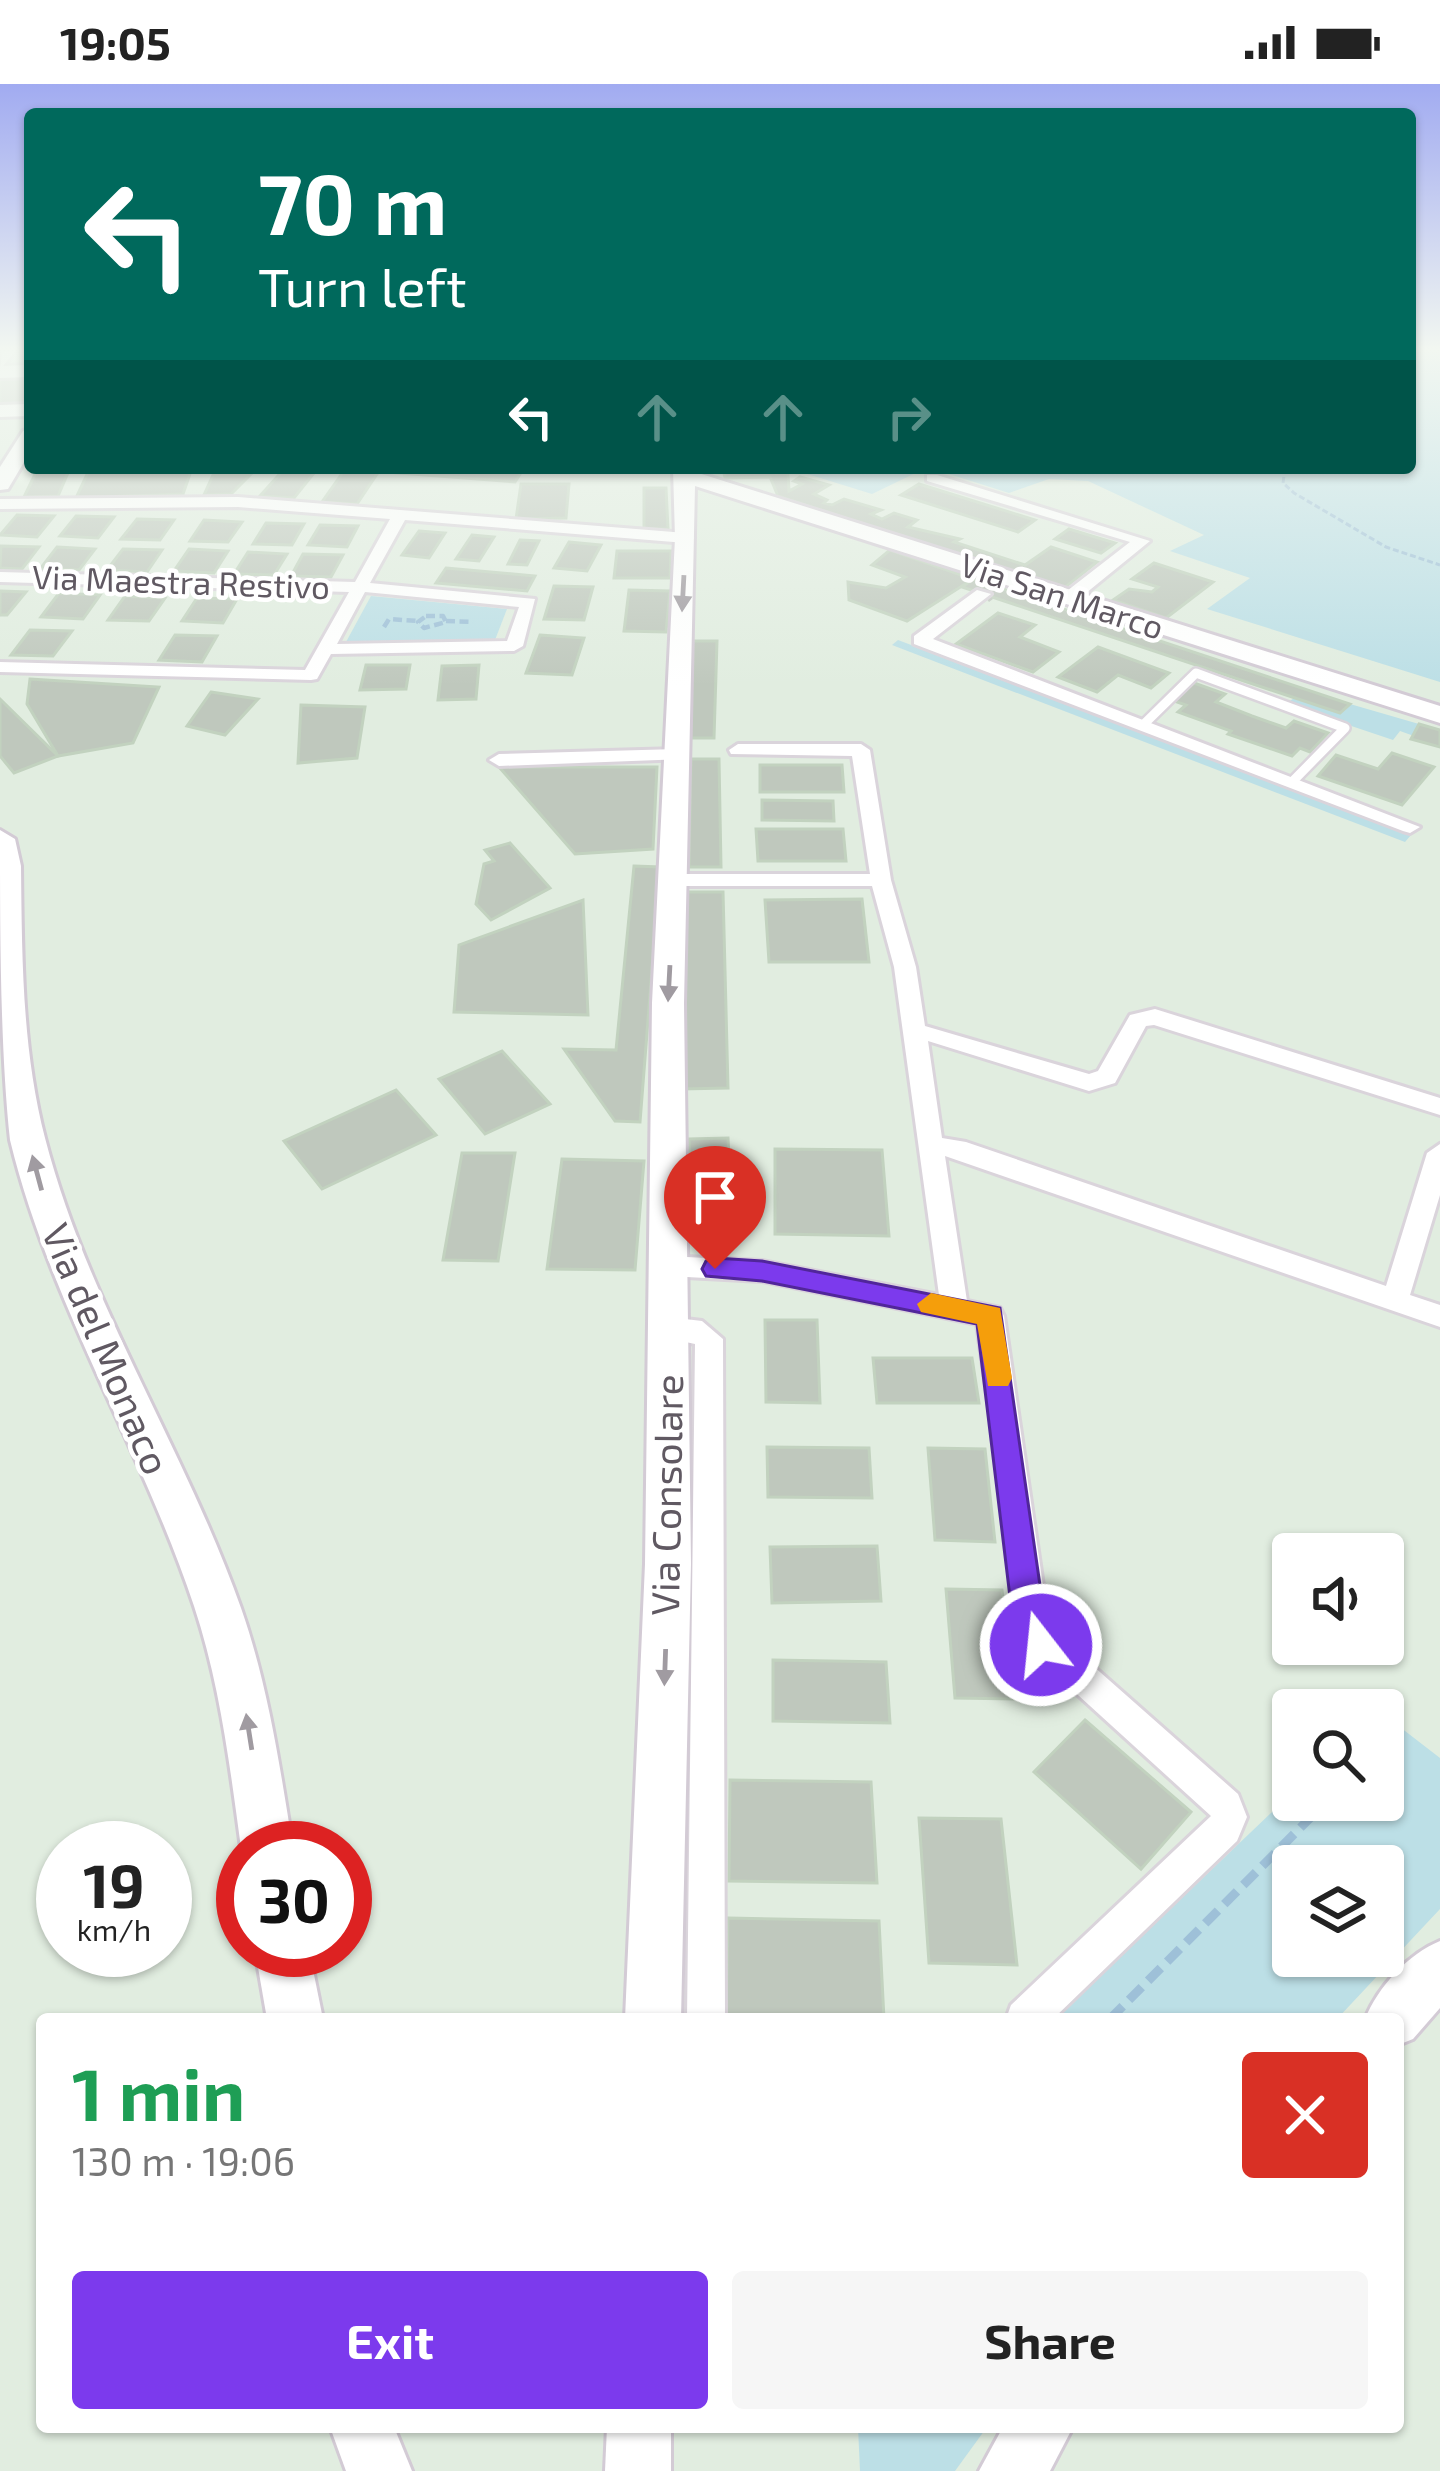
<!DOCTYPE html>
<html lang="en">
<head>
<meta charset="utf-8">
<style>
  :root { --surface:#fff; --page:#f6f6f6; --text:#222; --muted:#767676; --accent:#7c3aed }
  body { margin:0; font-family:"Exo 2",sans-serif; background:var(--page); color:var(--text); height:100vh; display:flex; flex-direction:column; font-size:45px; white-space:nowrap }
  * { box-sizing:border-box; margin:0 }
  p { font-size:39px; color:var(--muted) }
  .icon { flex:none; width:66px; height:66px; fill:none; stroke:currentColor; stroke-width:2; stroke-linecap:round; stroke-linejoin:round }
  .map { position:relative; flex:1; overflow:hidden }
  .side { position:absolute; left:36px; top:1929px; width:1368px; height:420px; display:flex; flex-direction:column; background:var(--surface); border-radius:12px; box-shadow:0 3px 9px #0004 }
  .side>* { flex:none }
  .banner { position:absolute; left:24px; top:24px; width:1392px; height:366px; border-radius:12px; box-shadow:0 3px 9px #0004; background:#00695c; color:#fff; overflow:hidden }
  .buttons { position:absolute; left:1272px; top:1449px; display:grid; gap:24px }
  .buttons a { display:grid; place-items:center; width:132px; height:132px; border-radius:12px; background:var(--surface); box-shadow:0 3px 9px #0004; font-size:60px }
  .speed { position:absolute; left:36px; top:1737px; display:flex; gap:24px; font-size:60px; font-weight:700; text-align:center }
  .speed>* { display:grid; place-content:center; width:156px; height:156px; border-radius:50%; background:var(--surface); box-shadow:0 3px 9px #0004; line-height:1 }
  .speed small { font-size:30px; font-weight:400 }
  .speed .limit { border:18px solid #d22; background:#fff; color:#111 }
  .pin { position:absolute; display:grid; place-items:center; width:102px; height:102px; color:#fff; margin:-123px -51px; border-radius:50% 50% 50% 0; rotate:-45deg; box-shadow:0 0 12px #0007 }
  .pin .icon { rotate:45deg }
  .me { position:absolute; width:132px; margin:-66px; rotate:344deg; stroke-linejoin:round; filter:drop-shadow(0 0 9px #0008) }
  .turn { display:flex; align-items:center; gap:42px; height:252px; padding:0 36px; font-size:54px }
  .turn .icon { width:156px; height:156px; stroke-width:2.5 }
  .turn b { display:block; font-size:84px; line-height:102px }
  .lanes { display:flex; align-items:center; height:114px; padding:0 36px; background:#0003; justify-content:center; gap:60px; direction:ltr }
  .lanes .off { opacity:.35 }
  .round { display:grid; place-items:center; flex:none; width:126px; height:126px; border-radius:12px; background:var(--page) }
  .headline { display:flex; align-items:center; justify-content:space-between; height:204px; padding:0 36px }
  h1 { font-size:72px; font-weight:700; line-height:90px; color:#1e9e55 }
  .cta { display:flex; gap:24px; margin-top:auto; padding:24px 36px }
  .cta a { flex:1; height:138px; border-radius:12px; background:var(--accent); color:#fff; font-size:48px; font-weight:700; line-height:138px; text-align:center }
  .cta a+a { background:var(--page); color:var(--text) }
  .status { display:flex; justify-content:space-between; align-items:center; height:84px; padding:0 60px; background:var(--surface); direction:ltr }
  .status svg { height:33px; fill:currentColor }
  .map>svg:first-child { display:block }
  .green { fill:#bcdfe6; fill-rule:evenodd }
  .building { fill:#bfc8bd; stroke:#c2d2bf; stroke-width:3 }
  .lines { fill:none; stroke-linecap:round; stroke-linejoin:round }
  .street-tunnel-far1 { stroke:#c1c8c0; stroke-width:15; stroke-dasharray:15 8; stroke-linecap:butt }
  .street-tunnel { stroke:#c1c8c0; stroke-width:20; stroke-dasharray:20 9; stroke-linecap:butt }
  .lane-casing { stroke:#dad4db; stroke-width:14 }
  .street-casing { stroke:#dad4db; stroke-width:6 }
  .secondary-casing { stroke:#d3cbd5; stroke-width:6 }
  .path-far3 { stroke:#9ec0d8; stroke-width:3; stroke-dasharray:6 3; stroke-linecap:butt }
  .path-far2 { stroke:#9ec0d8; stroke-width:4.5; stroke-dasharray:9 4.5; stroke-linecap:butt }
  .path-far1 { stroke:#9ec0d8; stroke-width:8; stroke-dasharray:14 8; stroke-linecap:butt }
  .path { stroke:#9ec0d8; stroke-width:9; stroke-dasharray:18 9; stroke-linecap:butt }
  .lane { stroke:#fff; stroke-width:9 }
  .street { fill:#fff; fill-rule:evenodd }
  .secondary { fill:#fff; fill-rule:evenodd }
  .oneway { fill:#a09ba1 }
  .route { fill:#7c3aed; stroke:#51269a; stroke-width:3 }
  .slow { fill:#f59e0b }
  .labels { text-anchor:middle; stroke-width:9; stroke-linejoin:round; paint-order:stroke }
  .far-street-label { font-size:33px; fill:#605962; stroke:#fff }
  .street-label { font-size:39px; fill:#605962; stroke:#fff }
</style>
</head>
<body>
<div class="status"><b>19:05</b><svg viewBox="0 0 49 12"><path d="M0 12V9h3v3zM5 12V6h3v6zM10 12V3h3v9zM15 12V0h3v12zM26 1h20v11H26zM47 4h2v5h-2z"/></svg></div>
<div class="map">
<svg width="1440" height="2387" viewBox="0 0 1440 2387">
  <rect width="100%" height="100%" fill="#e1ede0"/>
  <g class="green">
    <path d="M 1410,267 L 1440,267 L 1440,598 L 1207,525 L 1250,494 L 1170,467 L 1204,451 L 1088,397 L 1049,395 L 1009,409 L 930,384 L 1410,384 Z"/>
    <path d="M 788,384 L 926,384 L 872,410 Z"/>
    <path d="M 371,512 L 507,525 L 495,556 L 346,558 Z"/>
    <path d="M 898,556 L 1411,751 L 1405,758 L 892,561 Z"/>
    <path d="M 1294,614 L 1340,629 L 1350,620 L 1419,640 L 1414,652 L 1400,647 L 1393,656 L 1286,620 Z"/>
    <path d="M 1383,1630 L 1440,1674 L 1440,1825 L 1337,1935 L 1055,1935 L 1293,1708 L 1293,1716 L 1383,1716 ZM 1293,1782 L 1383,1782 L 1383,1872 L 1293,1872 Z"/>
    <path d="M 858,2343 L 987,2343 L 955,2387 L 860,2387 Z"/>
  </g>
  <g class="building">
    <rect x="0" y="292" width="30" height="28"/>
    <path d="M 38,384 L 70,384 L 58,412 L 24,413 Z"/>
    <path d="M 90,384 L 192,384 L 183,410 L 76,414 Z"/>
    <path d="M 285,384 L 318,384 L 294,414 L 260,412 Z"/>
    <path d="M 346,384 L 381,384 L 357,420 L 322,418 Z"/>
    <path d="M 388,384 L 524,384 L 515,398 L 385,388 Z"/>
    <path d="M 723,384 L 776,384 L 776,389 L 788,389 L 789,407 L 802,400 L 794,397 L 800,393 L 829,401 L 814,410 L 827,416 L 824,419 L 832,421 L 844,415 L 881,426 L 871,430 L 882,435 L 894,429 L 917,436 L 908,443 L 960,455 L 954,458 L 1025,481 L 1051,463 L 1097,478 L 1063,505 L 778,412 L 770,393 L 725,394 Z"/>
    <path d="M 213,391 L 250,391 L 231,410 L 204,411 Z"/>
    <path d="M 521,400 L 569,400 L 566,434 L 516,435 Z"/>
    <path d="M 919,400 L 1035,436 L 1018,448 L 901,411 Z"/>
    <path d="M 644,404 L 666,404 L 668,445 L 644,445 Z"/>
    <path d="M 17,431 L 54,432 L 37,453 L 0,451 Z"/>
    <path d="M 76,432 L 114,433 L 98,454 L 60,452 Z"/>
    <path d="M 137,435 L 174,436 L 160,456 L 121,455 Z"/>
    <path d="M 204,436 L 242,438 L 228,458 L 190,457 Z"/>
    <path d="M 266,439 L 304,440 L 292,461 L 253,460 Z"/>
    <path d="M 320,441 L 358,442 L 347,463 L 308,461 Z"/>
    <path d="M 1069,445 L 1115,459 L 1101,469 L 1055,455 Z"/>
    <path d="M 419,447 L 445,449 L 429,474 L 402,471 Z"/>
    <path d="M 472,451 L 494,453 L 479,477 L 456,475 Z"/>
    <path d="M 520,456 L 539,457 L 527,481 L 508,480 Z"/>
    <path d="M 569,458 L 601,461 L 587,487 L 554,484 Z"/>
    <path d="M 1,462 L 39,463 L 22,485 L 0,484 Z"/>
    <path d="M 57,463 L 95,465 L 79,486 L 40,485 Z"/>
    <path d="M 123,465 L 162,466 L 147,488 L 107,486 Z"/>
    <path d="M 189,465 L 228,467 L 214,489 L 174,487 Z"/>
    <path d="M 890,466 L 973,495 L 907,537 L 849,516 L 848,498 L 886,504 L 905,493 L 872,481 Z"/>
    <path d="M 617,467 L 671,467 L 670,494 L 614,494 Z"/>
    <path d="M 248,468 L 287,470 L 274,491 L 234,490 Z"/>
    <path d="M 303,470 L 343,471 L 331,493 L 291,492 Z"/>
    <path d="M 1154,479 L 1213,498 L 1166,534 L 1113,516 L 1129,505 L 1152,508 L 1158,503 L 1132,495 Z"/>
    <path d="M 446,484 L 535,492 L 527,507 L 436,499 Z"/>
    <path d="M 973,495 L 1350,620 L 1340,629 L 962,503 Z"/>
    <path d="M 554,502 L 593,503 L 584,536 L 544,535 Z"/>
    <path d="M 629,506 L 670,507 L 666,548 L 624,547 Z"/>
    <path d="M 0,507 L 26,508 L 7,531 L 0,531 Z"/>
    <path d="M 59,509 L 100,511 L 83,535 L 41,533 Z"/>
    <path d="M 125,512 L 165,514 L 149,537 L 108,536 Z"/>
    <path d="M 197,514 L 237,515 L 223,539 L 182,537 Z"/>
    <path d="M 998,529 L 1035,541 L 1020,553 L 1059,568 L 1033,588 L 956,560 Z"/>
    <path d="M 30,546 L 72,547 L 53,572 L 11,571 Z"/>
    <path d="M 175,551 L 217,552 L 202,578 L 159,576 Z"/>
    <path d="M 540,551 L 584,554 L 572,591 L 526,589 Z"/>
    <path d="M 691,557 L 717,557 L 714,654 L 686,654 Z"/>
    <path d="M 1098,563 L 1169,589 L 1151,604 L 1118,591 L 1097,608 L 1058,593 Z"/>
    <path d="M 366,581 L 410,581 L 406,605 L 360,606 Z"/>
    <path d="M 479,581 L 476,615 L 438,616 L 442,582 Z"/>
    <path d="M 30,595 L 159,603 L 133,659 L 58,672 L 27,620 Z"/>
    <path d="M 1194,599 L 1225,610 L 1216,618 L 1252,632 L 1286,644 L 1294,637 L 1328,649 L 1310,668 L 1300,664 L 1292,672 L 1228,650 L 1231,647 L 1178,628 L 1186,621 L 1174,617 Z"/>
    <path d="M 211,608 L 258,615 L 225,651 L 187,642 Z"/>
    <path d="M 0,615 L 58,672 L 14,689 L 0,672 Z"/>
    <path d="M 301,621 L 365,623 L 357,674 L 298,679 Z"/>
    <path d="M 1419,640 L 1440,646 L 1440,663 L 1411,655 Z"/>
    <path d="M 1392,669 L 1434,683 L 1402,721 L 1318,692 L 1336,671 L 1378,685 Z"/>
    <path d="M 691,675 L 719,675 L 721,783 L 689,783 Z"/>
    <path d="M 760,681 L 842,681 L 844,708 L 760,708 Z"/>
    <path d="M 499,683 L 657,683 L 653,765 L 575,770 Z"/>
    <path d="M 762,716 L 833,717 L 834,737 L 762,736 Z"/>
    <path d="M 756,745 L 843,745 L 846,777 L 758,777 Z"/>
    <path d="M 510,759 L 550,804 L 491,836 L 476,820 L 484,780 L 494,777 L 485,766 Z"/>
    <path d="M 634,782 L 660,783 L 640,1038 L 615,1037 L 564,965 L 616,966 Z"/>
    <path d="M 683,808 L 723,808 L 728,1004 L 681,1005 Z"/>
    <path d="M 862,815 L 869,878 L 769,878 L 765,816 Z"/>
    <path d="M 583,816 L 588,931 L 454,928 L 459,861 Z"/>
    <path d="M 502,967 L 550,1020 L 485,1050 L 439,995 Z"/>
    <path d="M 396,1006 L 436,1051 L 322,1105 L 284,1057 Z"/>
    <path d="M 728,1054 L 733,1150 L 693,1151 L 689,1055 Z"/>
    <path d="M 775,1065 L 882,1066 L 889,1152 L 775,1150 Z"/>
    <path d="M 462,1069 L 515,1069 L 498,1177 L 443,1176 Z"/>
    <path d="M 562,1075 L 644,1077 L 635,1186 L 547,1185 Z"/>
    <path d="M 765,1236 L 817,1236 L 820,1319 L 766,1318 Z"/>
    <path d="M 873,1274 L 972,1274 L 979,1319 L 877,1319 Z"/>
    <path d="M 767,1363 L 869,1364 L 872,1414 L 768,1413 Z"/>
    <path d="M 928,1364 L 985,1365 L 995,1458 L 935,1456 Z"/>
    <path d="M 877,1462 L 881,1517 L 772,1519 L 770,1463 Z"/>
    <path d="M 946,1505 L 1002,1506 L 1015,1615 L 955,1614 Z"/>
    <path d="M 773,1576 L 886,1578 L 890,1639 L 773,1637 Z"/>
    <path d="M 1085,1636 L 1191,1728 L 1141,1785 L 1034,1688 Z"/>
    <path d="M 730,1696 L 871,1698 L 877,1799 L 729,1797 Z"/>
    <path d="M 919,1734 L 1001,1735 L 1017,1881 L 929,1879 Z"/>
    <path d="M 728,1834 L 879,1837 L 884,1935 L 726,1935 Z"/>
  </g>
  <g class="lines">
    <path class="street-tunnel-far1" d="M 983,510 L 994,502"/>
    <path class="street-tunnel" d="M 983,510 L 987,507"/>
    <g class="lane-casing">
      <path id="lane" d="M 1143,641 L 1196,589 L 1345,644 L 1292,698"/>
    </g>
    <g class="street-casing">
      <g id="street">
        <path d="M 2,267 L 15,267 L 0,286 Z"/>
        <path d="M 927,391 L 937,391 L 1150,457 L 1075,518 L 1063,518 L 1063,510 L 1130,458 L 927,397 Z"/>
        <path d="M 238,413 L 686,449 L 694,454 L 686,459 L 405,436 L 370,499 L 535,515 L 523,562 L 514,567 L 331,570 L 317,595 L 311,596 L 0,588 L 0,578 L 305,586 L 349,508 L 0,498 L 0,488 L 355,498 L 390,435 L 238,423 L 0,425 L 0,415 ZM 365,508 L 519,523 L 507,557 L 337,560 Z"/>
        <path d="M 977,506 L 991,510 L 933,555 L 1420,743 L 1410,749 L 1403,747 L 914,560 L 914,552 Z"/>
        <path d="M 738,660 L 861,660 L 870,666 L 891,796 L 916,883 L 925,942 L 1089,990 L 1098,987 L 1130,931 L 1155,925 L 1440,1014 L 1440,1031 L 1154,941 L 1146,942 L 1115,999 L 1089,1007 L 928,957 L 942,1054 L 966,1058 L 1386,1202 L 1427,1069 L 1440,1060 L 1440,1111 L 1410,1211 L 1440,1221 L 1440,1243 L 945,1072 L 967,1217 L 1000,1224 L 1004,1232 L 1049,1543 L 1238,1710 L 1247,1733 L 1237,1757 L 1053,1935 L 1006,1935 L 1011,1921 L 1211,1732 L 1023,1561 L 977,1240 L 762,1197 L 668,1192 L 655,1182 L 668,1172 L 762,1177 L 939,1211 L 894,883 L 872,802 L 675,802 L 665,796 L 675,790 L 870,790 L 852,672 L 731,670 L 729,666 Z"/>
        <path d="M 678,665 L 685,667 L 685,675 L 499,682 L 489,676 L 499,670 Z"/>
        <path d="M 668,1233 L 702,1237 L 723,1255 L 725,1935 L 687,1935 L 695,1260 L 658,1252 L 654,1244 L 658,1236 Z"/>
      </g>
    </g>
    <g class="secondary-casing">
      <g id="secondary">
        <path d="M 30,281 L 30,293 L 0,294 L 0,282 Z"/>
        <path d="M 30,320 L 30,332 L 0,333 L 0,321 Z"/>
        <path d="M 30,345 L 30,368 L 8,405 L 0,406 L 0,383 L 23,347 Z"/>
        <path d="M 673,384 L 695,384 L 695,388 L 1440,622 L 1440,639 L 695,402 L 684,919 L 691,1480 L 681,1935 L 625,1935 L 645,1480 L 652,919 L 675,454 Z"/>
        <path d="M 0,746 L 15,755 L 21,782 C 22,873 22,965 45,1054 C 88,1220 184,1363 241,1524 C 268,1601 280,1683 293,1764 L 243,1764 L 243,1768 L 241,1764 C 230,1683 220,1600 194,1522 C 141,1363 50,1220 10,1056 C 0,964 0,842 0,746 Z"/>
        <path d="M 1440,1857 L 1440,1924 L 1413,1955 L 1398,1961 L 1398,1935 L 1365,1935 C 1378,1903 1408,1870 1440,1857 Z"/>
        <path d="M 255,1866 L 309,1866 L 323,1935 L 267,1935 Z"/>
        <path d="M 330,2343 L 394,2343 L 412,2387 L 346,2387 Z"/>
        <path d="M 607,2343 L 671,2343 L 671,2387 L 605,2387 Z"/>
        <path d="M 1003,2343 L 1073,2343 L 1050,2387 L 979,2387 Z"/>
      </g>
    </g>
    <path class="path-far3" d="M 1285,384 L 1283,399 L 1294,409 L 1386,463 L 1440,481"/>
    <g class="path-far2">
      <path d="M 426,532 L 443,532 L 446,538 L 424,544 L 418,538 Z"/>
      <path d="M 446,537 L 473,538"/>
      <path d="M 384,543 L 389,535 L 418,537"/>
    </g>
    <path class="path-far1" d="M 1314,1730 L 1328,1716"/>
    <path class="path" d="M 1110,1935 L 1317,1727"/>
    <use href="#lane" class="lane"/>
    <use href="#street" class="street"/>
    <use href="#secondary" class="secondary"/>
  </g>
  <defs><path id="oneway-solid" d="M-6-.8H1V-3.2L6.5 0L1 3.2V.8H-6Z" transform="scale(3)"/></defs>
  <g class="oneway">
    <use href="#oneway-solid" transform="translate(683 509) rotate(93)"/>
    <use href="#oneway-solid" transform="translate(669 899) rotate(93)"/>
    <use href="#oneway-solid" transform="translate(37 1089) rotate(-105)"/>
    <use href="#oneway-solid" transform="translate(665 1583) rotate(92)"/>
    <use href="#oneway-solid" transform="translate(249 1648) rotate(-99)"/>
  </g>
  <linearGradient id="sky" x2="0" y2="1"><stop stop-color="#a1abf1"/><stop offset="0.44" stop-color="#f2f7f1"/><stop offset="1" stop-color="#f2f7f1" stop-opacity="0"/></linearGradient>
  <rect width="1440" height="602" fill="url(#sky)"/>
  <path class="route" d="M 715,1174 L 762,1177 L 1000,1224 L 1045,1536 L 1057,1561 L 1053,1571 L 1041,1576 L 1029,1571 L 1013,1538 L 977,1240 L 762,1197 L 706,1192 L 702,1185 L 706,1177 Z"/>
  <path class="slow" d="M 931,1209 L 1000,1224 L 1012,1294 L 1008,1302 L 988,1302 L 977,1240 L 921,1228 L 917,1220 Z"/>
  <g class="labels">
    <g class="far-street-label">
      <text transform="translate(181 498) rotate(2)" y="12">Via Maestra Restivo</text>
      <text transform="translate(1062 512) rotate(18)" y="12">Via San Marco</text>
    </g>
    <g class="street-label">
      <text transform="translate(106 1265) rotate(67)" y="14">Via del Monaco</text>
      <text transform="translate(667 1411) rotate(-89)" y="14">Via Consolare</text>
    </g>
  </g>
</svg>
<div class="buttons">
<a><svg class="icon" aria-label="sound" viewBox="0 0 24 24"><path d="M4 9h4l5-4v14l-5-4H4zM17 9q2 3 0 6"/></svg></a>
<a><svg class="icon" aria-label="search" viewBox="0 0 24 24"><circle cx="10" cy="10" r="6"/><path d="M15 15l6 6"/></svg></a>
<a><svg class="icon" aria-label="layers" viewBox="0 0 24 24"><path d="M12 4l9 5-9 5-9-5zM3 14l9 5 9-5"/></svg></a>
</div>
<div class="speed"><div>19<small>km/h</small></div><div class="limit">30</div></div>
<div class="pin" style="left:715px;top:1185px;background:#d93025"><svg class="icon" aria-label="arrive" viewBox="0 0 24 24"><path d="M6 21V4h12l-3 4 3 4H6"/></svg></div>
<svg class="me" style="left:1041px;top:1561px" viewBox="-20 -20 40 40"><circle r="17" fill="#7c3aed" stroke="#fff" stroke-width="3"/><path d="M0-11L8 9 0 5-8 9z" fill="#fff"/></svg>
<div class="banner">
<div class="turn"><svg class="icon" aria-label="left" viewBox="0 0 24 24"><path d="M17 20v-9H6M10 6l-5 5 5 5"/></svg><div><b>70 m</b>Turn left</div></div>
<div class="lanes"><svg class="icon" aria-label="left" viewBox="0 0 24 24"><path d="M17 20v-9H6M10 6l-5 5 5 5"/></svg><svg class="icon off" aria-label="ahead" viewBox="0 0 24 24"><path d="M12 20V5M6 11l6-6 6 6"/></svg><svg class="icon off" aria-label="ahead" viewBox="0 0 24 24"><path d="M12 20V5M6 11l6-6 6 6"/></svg><svg class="icon off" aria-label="right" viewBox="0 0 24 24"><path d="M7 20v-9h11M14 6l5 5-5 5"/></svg></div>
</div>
<section class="side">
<div class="headline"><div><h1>1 min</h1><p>130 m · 19:06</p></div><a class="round" style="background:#d93025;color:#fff"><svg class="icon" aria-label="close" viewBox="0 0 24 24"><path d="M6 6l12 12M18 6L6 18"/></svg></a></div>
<div class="cta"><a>Exit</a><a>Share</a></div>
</section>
</div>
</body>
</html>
